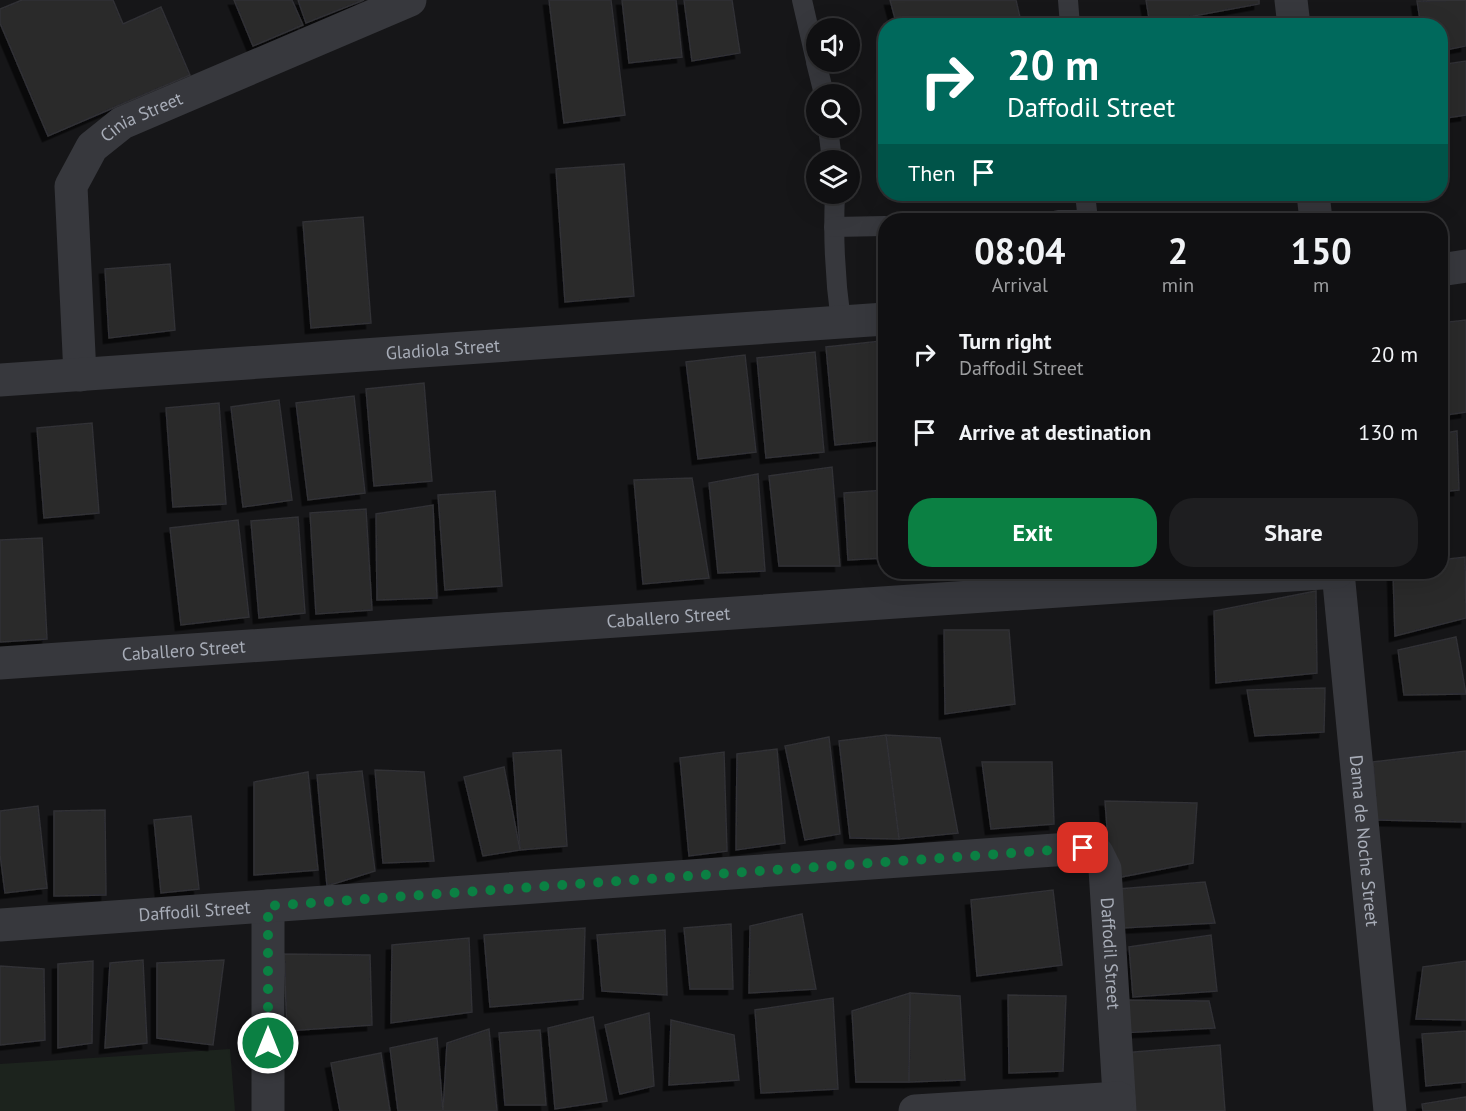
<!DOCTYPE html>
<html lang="en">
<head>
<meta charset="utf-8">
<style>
  :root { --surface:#101012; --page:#1e1e20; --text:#f1f3f6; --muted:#9c9d9f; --line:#303032; --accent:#0b8043 }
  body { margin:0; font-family:"PT Sans",sans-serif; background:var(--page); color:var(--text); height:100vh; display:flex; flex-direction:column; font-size:22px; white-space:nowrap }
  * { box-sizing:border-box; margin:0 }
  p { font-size:20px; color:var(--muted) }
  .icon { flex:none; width:33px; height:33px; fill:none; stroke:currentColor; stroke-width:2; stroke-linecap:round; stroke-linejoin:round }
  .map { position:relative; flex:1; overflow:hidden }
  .details { position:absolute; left:878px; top:213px; width:570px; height:366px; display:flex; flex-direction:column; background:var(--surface); border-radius:24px; box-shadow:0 6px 24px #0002,0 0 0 2px var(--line) }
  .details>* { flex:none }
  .guide { position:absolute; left:878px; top:18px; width:570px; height:183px; border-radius:24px; box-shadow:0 6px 24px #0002,0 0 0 2px var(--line); background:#00695c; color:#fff; overflow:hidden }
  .buttons { position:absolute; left:806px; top:18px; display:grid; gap:12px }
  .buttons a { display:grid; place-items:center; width:54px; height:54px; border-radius:50%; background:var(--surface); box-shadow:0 6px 24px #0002,0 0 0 2px var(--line); font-size:30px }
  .pin { position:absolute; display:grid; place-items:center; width:51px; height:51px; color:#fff; margin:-26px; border-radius:12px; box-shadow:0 3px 9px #0006 }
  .me { position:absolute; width:66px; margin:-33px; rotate:0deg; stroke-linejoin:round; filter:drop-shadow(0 0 4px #0008) }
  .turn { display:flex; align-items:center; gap:21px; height:126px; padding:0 30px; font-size:27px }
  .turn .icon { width:78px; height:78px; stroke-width:2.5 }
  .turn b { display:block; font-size:42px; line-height:51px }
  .then { display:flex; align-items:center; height:57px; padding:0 30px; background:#0003; gap:12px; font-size:22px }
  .eta { display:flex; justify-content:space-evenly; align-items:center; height:102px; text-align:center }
  .eta b { font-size:36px; font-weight:700; line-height:42px }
  .cta { display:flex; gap:12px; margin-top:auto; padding:12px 30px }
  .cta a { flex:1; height:69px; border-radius:24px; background:var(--accent); color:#fff; font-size:24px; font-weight:700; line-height:69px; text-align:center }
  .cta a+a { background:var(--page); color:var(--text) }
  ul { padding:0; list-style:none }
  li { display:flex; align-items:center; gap:18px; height:78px; padding:0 30px }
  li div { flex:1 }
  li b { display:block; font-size:22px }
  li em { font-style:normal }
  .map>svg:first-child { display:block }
  .green { fill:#1c231d }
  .building { fill:#29292c; stroke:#303034; stroke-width:1.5; filter:url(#shadow) }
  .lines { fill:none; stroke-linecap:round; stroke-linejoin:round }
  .service { stroke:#37383d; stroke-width:20 }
  .minor { stroke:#37383d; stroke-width:33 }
  .route { stroke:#0b8043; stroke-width:10; stroke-dasharray:0 18 }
  .labels { text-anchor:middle; stroke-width:6; stroke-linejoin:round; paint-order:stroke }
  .street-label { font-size:18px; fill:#a8adb8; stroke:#111113 }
</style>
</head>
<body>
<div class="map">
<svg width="1466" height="1111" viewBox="0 0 1466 1111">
  <defs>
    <filter id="shadow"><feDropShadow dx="-5.5" dy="5.5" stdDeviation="0" flood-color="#0009"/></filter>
  </defs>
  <rect width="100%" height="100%" fill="#161618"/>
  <path class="green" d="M 230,1049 L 235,1111 L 0,1111 L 0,1064 Z"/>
  <g class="building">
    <path d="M 22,0 L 113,0 L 123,24 L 161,7 L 190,75 L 48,136 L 0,23 L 0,9 Z"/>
    <path d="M 234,0 L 292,0 L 303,25 L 253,46 Z"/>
    <path d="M 298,0 L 364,0 L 306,23 Z"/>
    <path d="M 549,0 L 611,0 L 625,115 L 564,123 Z"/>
    <path d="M 622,0 L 676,0 L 682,57 L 629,63 Z"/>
    <path d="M 684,0 L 732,0 L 740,53 L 692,61 Z"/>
    <path d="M 890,0 L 1016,0 L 1022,26 L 897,26 Z"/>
    <path d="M 1146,0 L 1259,0 L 1259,4 L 1150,24 Z"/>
    <path d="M 1466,0 L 1466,46 L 1440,51 L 1440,26 L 1421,26 L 1417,1 Z"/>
    <path d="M 1228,19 L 1229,26 L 1187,26 Z"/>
    <path d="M 1466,61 L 1466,115 L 1440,119 L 1440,65 Z"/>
    <path d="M 624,164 L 634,296 L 565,302 L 556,169 Z"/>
    <path d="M 363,217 L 371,323 L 311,328 L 303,222 Z"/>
    <path d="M 170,264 L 175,330 L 109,338 L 105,269 Z"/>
    <path d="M 1466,320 L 1466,412 L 1440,416 L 1440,323 Z"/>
    <path d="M 881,341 L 885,377 L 885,440 L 835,445 L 826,347 Z"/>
    <path d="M 815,352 L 824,452 L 766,458 L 757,358 Z"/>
    <path d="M 745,355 L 756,452 L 698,459 L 686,362 Z"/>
    <path d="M 424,383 L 432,481 L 374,486 L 366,389 Z"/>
    <path d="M 354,396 L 365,493 L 308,500 L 296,403 Z"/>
    <path d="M 279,400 L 292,500 L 243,507 L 231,407 Z"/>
    <path d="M 219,403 L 226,504 L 173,507 L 166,408 Z"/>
    <path d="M 92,423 L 99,513 L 44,518 L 37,428 Z"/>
    <path d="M 1457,431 L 1459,490 L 1440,492 L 1440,434 Z"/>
    <path d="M 832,467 L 840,566 L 779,566 L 769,476 Z"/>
    <path d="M 758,474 L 765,571 L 718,573 L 709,483 Z"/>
    <path d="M 692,478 L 709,578 L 643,584 L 634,480 Z"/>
    <path d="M 885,490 L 885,558 L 848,560 L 844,493 Z"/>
    <path d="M 495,491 L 502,586 L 445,590 L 438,495 Z"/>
    <path d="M 433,505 L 437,598 L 377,600 L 376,514 Z"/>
    <path d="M 366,509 L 372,610 L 316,614 L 310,513 Z"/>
    <path d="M 298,517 L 305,613 L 259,618 L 251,521 Z"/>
    <path d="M 238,520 L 249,617 L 181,625 L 170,528 Z"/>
    <path d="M 42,538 L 47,639 L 0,642 L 0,540 Z"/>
    <path d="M 1465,557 L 1466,618 L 1395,636 L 1393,572 L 1440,572 L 1440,560 Z"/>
    <path d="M 1316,591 L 1317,673 L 1216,683 L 1214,611 Z"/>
    <path d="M 944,630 L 1009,630 L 1015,704 L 945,714 Z"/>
    <path d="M 1456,637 L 1466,694 L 1404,695 L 1398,650 Z"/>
    <path d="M 1325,688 L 1324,732 L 1255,736 L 1247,690 Z"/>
    <path d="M 886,735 L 940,738 L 958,833 L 899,839 Z"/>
    <path d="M 886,735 L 899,839 L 850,838 L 839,741 Z"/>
    <path d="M 829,737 L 840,834 L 805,840 L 785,746 Z"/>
    <path d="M 777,749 L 785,843 L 736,850 L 737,754 Z"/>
    <path d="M 561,750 L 567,846 L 520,850 L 513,753 Z"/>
    <path d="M 1466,751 L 1466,822 L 1377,820 L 1373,762 Z"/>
    <path d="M 724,752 L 727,851 L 689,856 L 680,758 Z"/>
    <path d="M 982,762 L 1052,762 L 1054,824 L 991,829 Z"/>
    <path d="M 504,767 L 520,850 L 483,856 L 464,777 Z"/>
    <path d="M 375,770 L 424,772 L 434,861 L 383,863 Z"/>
    <path d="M 362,771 L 375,871 L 327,886 L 317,775 Z"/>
    <path d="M 308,772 L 318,870 L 254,875 L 254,782 Z"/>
    <path d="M 1105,801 L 1197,803 L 1193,863 L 1111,879 Z"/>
    <path d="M 38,806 L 47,888 L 5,893 L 0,854 L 0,811 Z"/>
    <path d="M 105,810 L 106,895 L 54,896 L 54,811 Z"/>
    <path d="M 191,816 L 199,889 L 161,893 L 154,820 Z"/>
    <path d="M 1205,882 L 1215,923 L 1122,928 L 1118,889 Z"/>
    <path d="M 1053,890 L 1062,965 L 977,976 L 971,900 Z"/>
    <path d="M 802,914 L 816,989 L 749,993 L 750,926 Z"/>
    <path d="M 731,924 L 733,989 L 690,989 L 684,928 Z"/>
    <path d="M 585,928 L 583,999 L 490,1007 L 484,935 Z"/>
    <path d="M 665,930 L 667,995 L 602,991 L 597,935 Z"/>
    <path d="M 1211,935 L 1217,991 L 1133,997 L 1129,947 Z"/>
    <path d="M 469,938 L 472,1012 L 391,1023 L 392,945 Z"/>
    <path d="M 284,954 L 370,955 L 372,1025 L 287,1031 Z"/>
    <path d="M 143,960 L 147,1043 L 105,1048 L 110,963 Z"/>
    <path d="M 224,960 L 213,1045 L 157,1038 L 157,963 Z"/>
    <path d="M 93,961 L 92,1043 L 58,1048 L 58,964 Z"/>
    <path d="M 1466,961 L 1466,1020 L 1416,1019 L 1423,967 Z"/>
    <path d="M 0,966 L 44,969 L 45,1040 L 0,1045 Z"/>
    <path d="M 910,993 L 960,996 L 965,1080 L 909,1082 Z"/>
    <path d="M 910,993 L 909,1082 L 856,1082 L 852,1011 Z"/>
    <path d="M 1008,995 L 1066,996 L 1063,1071 L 1009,1073 Z"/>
    <path d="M 833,998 L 838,1089 L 761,1093 L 755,1010 Z"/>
    <path d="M 1120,1000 L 1209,1001 L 1215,1028 L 1120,1033 Z"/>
    <path d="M 649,1013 L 654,1086 L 620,1094 L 605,1025 Z"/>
    <path d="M 593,1017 L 607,1101 L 555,1109 L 548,1028 Z"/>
    <path d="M 671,1020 L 734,1035 L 739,1080 L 669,1085 Z"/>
    <path d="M 489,1029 L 497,1111 L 443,1111 L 447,1043 Z"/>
    <path d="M 540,1030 L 546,1105 L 505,1105 L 499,1033 Z"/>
    <path d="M 1466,1031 L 1466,1082 L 1426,1086 L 1422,1034 Z"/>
    <path d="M 437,1038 L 443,1111 L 398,1111 L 390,1048 Z"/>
    <path d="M 1220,1045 L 1225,1111 L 1126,1111 L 1122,1053 Z"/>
    <path d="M 381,1053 L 390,1111 L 340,1111 L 331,1063 Z"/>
    <path d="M 1466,1097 L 1466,1111 L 1423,1111 L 1422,1104 Z"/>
  </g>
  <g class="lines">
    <g class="service">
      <path d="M 802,0 L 816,61"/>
      <path d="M 1068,0 L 1070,26"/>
      <path d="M 816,62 L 824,94"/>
      <path d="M 828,128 L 832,160"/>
      <path d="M 835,194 C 833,237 835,279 841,322"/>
      <path d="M 1085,194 L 1088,220"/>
      <path d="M 1058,220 L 1088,220"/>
      <path d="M 834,227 L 885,226"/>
    </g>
    <g class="minor">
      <path d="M 1291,0 L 1294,26"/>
      <path d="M 1313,194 L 1316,220"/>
      <path d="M 1440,270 L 1466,266"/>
      <path id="s1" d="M 80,375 L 71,186 L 92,147 L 122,123 L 410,0"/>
      <path id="s2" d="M 0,380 L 885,319"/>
      <path id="s3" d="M 1338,572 L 1390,1111"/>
      <path id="s4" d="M 0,663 L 1337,572"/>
      <path d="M 268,906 L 268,1111"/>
      <path id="s5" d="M 0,925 L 1083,848 L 1097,853 L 1105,869 L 1120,1111"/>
      <path d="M 915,1111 L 1119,1098"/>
    </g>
  </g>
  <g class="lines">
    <path class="route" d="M 268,1043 L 268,906 L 1083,848"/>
  </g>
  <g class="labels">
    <g class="street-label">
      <text dy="6" stroke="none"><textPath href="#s1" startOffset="292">Cinia Street</textPath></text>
      <text dy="6" stroke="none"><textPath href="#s2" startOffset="444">Gladiola Street</textPath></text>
      <text dy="6" stroke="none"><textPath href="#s4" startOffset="670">Caballero Street</textPath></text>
      <text dy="6" stroke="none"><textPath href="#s4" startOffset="184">Caballero Street</textPath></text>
      <text dy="6" stroke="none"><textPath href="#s3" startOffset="270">Dama de Noche Street</textPath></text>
      <text dy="6" stroke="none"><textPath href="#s5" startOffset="195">Daffodil Street</textPath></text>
      <text dy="6" stroke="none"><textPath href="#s5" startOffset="1203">Daffodil Street</textPath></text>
    </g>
  </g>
</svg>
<div class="buttons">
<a><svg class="icon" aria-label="sound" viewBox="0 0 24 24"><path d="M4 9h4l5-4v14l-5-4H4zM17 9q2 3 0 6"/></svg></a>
<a><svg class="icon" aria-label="search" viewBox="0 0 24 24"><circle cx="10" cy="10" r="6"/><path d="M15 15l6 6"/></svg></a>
<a><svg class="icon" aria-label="layers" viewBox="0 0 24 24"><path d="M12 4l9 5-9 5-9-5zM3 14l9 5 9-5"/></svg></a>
</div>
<div class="pin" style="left:1083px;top:848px;background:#d93025"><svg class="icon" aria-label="arrive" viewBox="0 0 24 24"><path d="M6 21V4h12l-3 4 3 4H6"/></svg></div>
<svg class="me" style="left:268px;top:1043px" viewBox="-20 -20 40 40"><circle r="17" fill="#0b8043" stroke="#fff" stroke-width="3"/><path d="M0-11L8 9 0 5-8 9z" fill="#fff"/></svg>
<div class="guide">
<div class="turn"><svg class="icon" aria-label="right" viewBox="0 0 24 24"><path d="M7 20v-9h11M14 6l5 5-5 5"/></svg><div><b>20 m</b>Daffodil Street</div></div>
<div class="then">Then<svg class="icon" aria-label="arrive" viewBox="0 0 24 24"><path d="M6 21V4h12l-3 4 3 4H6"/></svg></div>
</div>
<section class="details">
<div class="eta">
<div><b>08:04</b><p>Arrival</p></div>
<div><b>2</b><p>min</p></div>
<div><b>150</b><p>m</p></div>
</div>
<ul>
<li><svg class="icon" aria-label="right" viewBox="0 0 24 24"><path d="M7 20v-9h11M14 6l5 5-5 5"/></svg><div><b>Turn right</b><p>Daffodil Street</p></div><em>20 m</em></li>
<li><svg class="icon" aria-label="arrive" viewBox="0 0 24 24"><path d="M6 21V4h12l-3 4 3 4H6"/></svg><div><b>Arrive at destination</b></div><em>130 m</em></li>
</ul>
<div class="cta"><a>Exit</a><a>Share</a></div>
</section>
</div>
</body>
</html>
